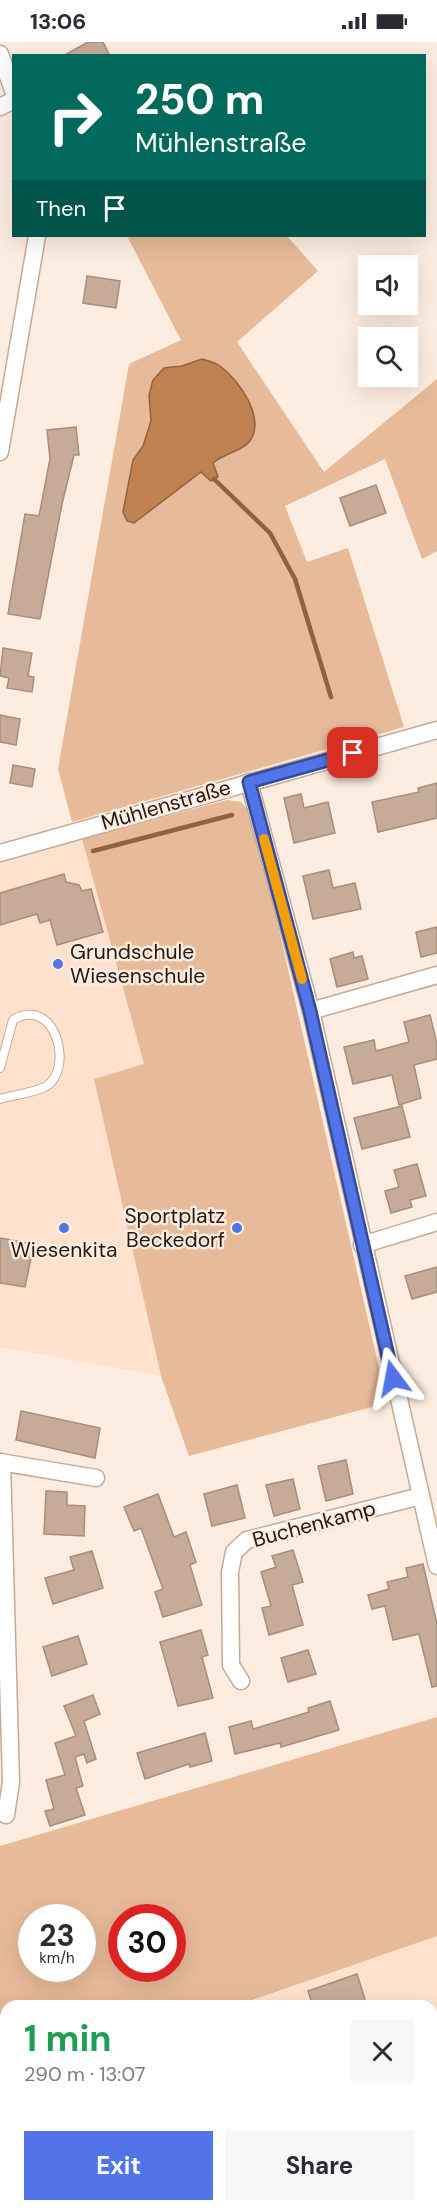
<!DOCTYPE html>
<html lang="en">
<head>
<meta charset="utf-8">
<style>
  :root { --surface:#fff; --page:#f7f7f7; --text:#2b2b33; --muted:#7c7c81; --accent:#5175e9 }
  body { margin:0; font-family:"DM Sans",sans-serif; background:var(--page); color:var(--text); height:100vh; display:flex; flex-direction:column; font-size:22px; white-space:nowrap }
  * { box-sizing:border-box; margin:0 }
  p { font-size:20px; color:var(--muted) }
  .icon { flex:none; width:33px; height:33px; fill:none; stroke:currentColor; stroke-width:2; stroke-linecap:round; stroke-linejoin:round }
  .map { position:relative; flex:1; overflow:hidden }
  .drawer { position:absolute; left:0px; top:1958px; width:438px; height:212px; display:flex; flex-direction:column; background:var(--surface); border-radius:18px 18px 0 0; box-shadow:0 6px 24px #0002 }
  .drawer>* { flex:none }
  .hud { position:absolute; left:12px; top:12px; width:414px; height:183px; border-radius:0px; box-shadow:0 6px 24px #0002; background:#00695c; color:#fff; overflow:hidden }
  .controls { position:absolute; left:358px; top:213px; display:grid; gap:12px }
  .controls a { display:grid; place-items:center; width:60px; height:60px; border-radius:0px; background:var(--surface); box-shadow:0 6px 24px #0002; font-size:30px }
  .speed { position:absolute; left:18px; top:1862px; display:flex; gap:12px; font-size:30px; font-weight:700; text-align:center }
  .speed>* { display:grid; place-content:center; width:78px; height:78px; border-radius:50%; background:var(--surface); box-shadow:0 6px 24px #0002; line-height:1 }
  .speed small { font-size:15px; font-weight:400 }
  .speed .limit { border:9px solid #d22; background:#fff; color:#111 }
  .pin { position:absolute; display:grid; place-items:center; width:51px; height:51px; color:#fff; margin:-26px; border-radius:12px; box-shadow:0 3px 9px #0006 }
  .me { position:absolute; width:66px; margin:-33px; rotate:347deg; stroke-linejoin:round; filter:drop-shadow(0 0 4px #0008) }
  .turn { display:flex; align-items:center; gap:21px; height:126px; padding:0 24px; font-size:27px }
  .turn .icon { width:78px; height:78px; stroke-width:2.5 }
  .turn b { display:block; font-size:42px; line-height:51px }
  .then { display:flex; align-items:center; height:57px; padding:0 24px; background:#0003; gap:12px; font-size:22px }
  .round { display:grid; place-items:center; flex:none; width:63px; height:63px; border-radius:0px; background:var(--page) }
  .head { display:flex; align-items:center; justify-content:space-between; height:102px; padding:0 24px }
  h1 { font-size:36px; font-weight:700; line-height:45px; color:#1e9e55 }
  .cta { display:flex; gap:12px; margin-top:auto; padding:12px 24px }
  .cta a { flex:1; height:69px; border-radius:0px; background:var(--accent); color:#fff; font-size:24px; font-weight:700; line-height:69px; text-align:center }
  .cta a+a { background:var(--page); color:var(--text) }
  .status { display:flex; justify-content:space-between; align-items:center; height:42px; padding:0 30px; background:var(--surface); direction:ltr }
  .status svg { height:16px; fill:currentColor }
  .map>svg:first-child { display:block }
  .built { fill:#fee2ce }
  .green { fill:#e7ba99; fill-rule:evenodd }
  .water { fill:#c18251; stroke:#92623e; stroke-width:1.5 }
  .lines { fill:none; stroke-linecap:round; stroke-linejoin:round }
  .stream { stroke:#92623e; stroke-width:4.5 }
  .building { fill:#c6ab98; stroke:#a78d7b; stroke-width:1.5 }
  .service-casing { stroke:#c5aa97; stroke-width:10 }
  .minor-casing { stroke:#c5aa97; stroke-width:19 }
  .service { stroke:#fff; stroke-width:8 }
  .minor { stroke:#fff; stroke-width:16 }
  .route-casing { stroke:#354c97; stroke-width:15 }
  .route { stroke:#5175e9; stroke-width:10 }
  .slow { stroke:#f59e0b; stroke-width:10 }
  .poi-dot { fill:#5175e9; stroke:#fdece0; stroke-width:2 }
  .labels { text-anchor:middle; stroke-width:5; stroke-linejoin:round; paint-order:stroke }
  .street-label { font-size:21px; fill:#231912; stroke:#fdece0 }
  .poi-label { font-size:21px; fill:#231912; stroke:#fdece0; text-anchor:start }
</style>
</head>
<body>
<div class="status"><b>13:06</b><svg viewBox="0 0 49 12"><path d="M0 12V9h3v3zM5 12V6h3v6zM10 12V3h3v9zM15 12V0h3v12zM26 1h20v11H26zM47 4h2v5h-2z"/></svg></div>
<div class="map">
<svg width="437" height="2168" viewBox="0 0 437 2168">
  <rect width="100%" height="100%" fill="#fdece0"/>
  <g class="built">
    <path d="M 82,797 L 144,1022 L 94,1038 L 161,1334 L 0,1305 L 0,822 Z"/>
    <path d="M 437,1894 L 437,2014 L 432,2016 L 432,1964 L 238,1964 Z"/>
    <path d="M 6,2045 L 6,2163 L 432,2163 L 432,2083 L 437,2102 L 437,2168 L 0,2168 L 0,2047 Z"/>
  </g>
  <g class="green">
    <path d="M 127,194 L 287,194 L 318,229 L 237,300 L 324,430 L 437,337 L 437,509 L 422,517 L 385,417 L 285,464 L 307,520 L 348,506 L 404,685 L 72,780 L 58,727 L 129,322 L 181,298 Z"/>
    <path d="M 227,758 L 241,760 L 253,774 L 387,1361 L 189,1414 L 161,1334 L 94,1037 L 144,1022 L 82,797 Z"/>
    <path d="M 437,1675 L 437,1894 L 238,1963 L 6,1964 L 6,2045 L 0,2047 L 0,1804 ZM 32,1875 L 82,1875 L 82,1926 L 32,1926 ZM 122,1875 L 172,1875 L 172,1926 L 122,1926 Z"/>
    <path d="M 437,2014 L 437,2102 L 432,2083 L 432,2016 Z"/>
  </g>
  <path class="water" d="M 202,317 C 208,319 215,320 220,324 C 239,338 267,377 249,400 C 242,409 223,412 213,421 L 218,435 L 211,439 L 201,430 L 134,481 L 127,479 L 123,470 L 133,418 L 143,404 L 151,379 L 149,353 L 153,338 L 164,326 L 182,324 Z"/>
  <g class="lines">
    <g class="stream">
      <path d="M 214,437 L 270,491 L 295,537 L 331,655"/>
      <path d="M 93,809 L 232,773"/>
    </g>
  </g>
  <g class="building">
    <path d="M 88,0 L 103,0 L 110,14 L 63,14 Z"/>
    <path d="M 87,234 L 120,239 L 116,266 L 83,261 Z"/>
    <path d="M 76,385 L 79,413 L 74,413 L 62,462 L 40,577 L 8,572 L 25,472 L 39,474 L 50,417 L 47,388 Z"/>
    <path d="M 376,443 L 386,471 L 350,484 L 340,456 Z"/>
    <path d="M 3,606 L 32,611 L 28,634 L 34,635 L 32,650 L 7,646 L 9,636 L 0,634 Z"/>
    <path d="M 0,673 L 20,677 L 16,703 L 0,700 Z"/>
    <path d="M 13,723 L 35,727 L 32,745 L 10,741 Z"/>
    <path d="M 437,741 L 437,776 L 378,790 L 372,760 L 419,750 L 418,746 Z"/>
    <path d="M 301,752 L 304,766 L 328,760 L 335,791 L 294,801 L 284,756 Z"/>
    <path d="M 329,828 L 333,846 L 355,841 L 361,867 L 313,877 L 303,834 Z"/>
    <path d="M 64,832 L 66,840 L 79,843 L 82,849 L 91,847 L 103,890 L 57,903 L 50,878 L 40,881 L 37,872 L 0,883 L 0,851 Z"/>
    <path d="M 437,885 L 437,911 L 421,915 L 416,890 Z"/>
    <path d="M 353,910 L 354,916 L 362,914 L 368,937 L 337,945 L 330,917 Z"/>
    <path d="M 430,973 L 437,1002 L 437,1017 L 414,1023 L 421,1056 L 399,1063 L 392,1033 L 353,1042 L 344,1005 L 374,998 L 376,1009 L 409,1000 L 404,980 Z"/>
    <path d="M 402,1064 L 410,1095 L 362,1107 L 354,1076 Z"/>
    <path d="M 417,1122 L 426,1154 L 410,1158 L 412,1165 L 391,1171 L 385,1149 L 399,1145 L 394,1128 Z"/>
    <path d="M 0,1196 L 34,1202 L 25,1245 L 0,1241 Z"/>
    <path d="M 437,1225 L 437,1250 L 412,1257 L 405,1234 Z"/>
    <path d="M 21,1369 L 100,1386 L 95,1416 L 16,1398 Z"/>
    <path d="M 346,1418 L 353,1452 L 326,1459 L 318,1424 Z"/>
    <path d="M 293,1437 L 300,1467 L 274,1474 L 266,1443 Z"/>
    <path d="M 237,1443 L 245,1476 L 212,1484 L 204,1452 Z"/>
    <path d="M 46,1449 L 67,1450 L 67,1463 L 85,1464 L 84,1494 L 44,1492 Z"/>
    <path d="M 158,1452 L 174,1495 L 186,1490 L 196,1520 L 190,1523 L 202,1563 L 163,1575 L 155,1550 L 163,1547 L 141,1486 L 134,1489 L 124,1465 Z"/>
    <path d="M 293,1508 L 303,1540 L 292,1543 L 303,1583 L 269,1593 L 262,1566 L 271,1564 L 261,1530 L 276,1525 L 272,1514 Z"/>
    <path d="M 92,1509 L 103,1546 L 53,1562 L 45,1536 L 74,1528 L 70,1515 Z"/>
    <path d="M 423,1522 L 437,1582 L 437,1644 L 432,1645 L 419,1592 L 393,1598 L 385,1564 L 372,1567 L 368,1553 L 389,1547 L 387,1540 L 408,1535 L 406,1526 Z"/>
    <path d="M 201,1588 L 208,1613 L 202,1615 L 213,1656 L 178,1664 L 160,1600 Z"/>
    <path d="M 78,1594 L 87,1622 L 52,1634 L 43,1605 Z"/>
    <path d="M 308,1608 L 316,1632 L 288,1640 L 281,1616 Z"/>
    <path d="M 93,1653 L 100,1672 L 84,1679 L 96,1717 L 87,1721 L 84,1712 L 75,1715 L 83,1744 L 76,1746 L 85,1773 L 50,1784 L 45,1769 L 54,1767 L 46,1738 L 65,1733 L 55,1701 L 76,1694 L 64,1664 Z"/>
    <path d="M 330,1659 L 339,1688 L 281,1705 L 280,1701 L 235,1712 L 229,1685 L 251,1679 L 253,1687 L 309,1670 L 308,1666 Z"/>
    <path d="M 205,1691 L 212,1719 L 190,1725 L 189,1722 L 145,1737 L 137,1711 Z"/>
    <path d="M 357,1932 L 367,1964 L 313,1964 L 308,1949 Z"/>
  </g>
  <g class="lines">
    <g class="service-casing">
      <g id="service">
        <path d="M 0,1026 L 13,978 C 56,952 75,1029 45,1045 C 32,1051 14,1053 0,1057"/>
        <path d="M 432,2011 L 437,2009"/>
        <path d="M 258,2163 L 260,2168"/>
        <path d="M 380,2163 L 382,2168"/>
      </g>
    </g>
    <g class="minor-casing">
      <g id="minor">
        <path d="M 0,12 L 14,51"/>
        <path d="M 0,65 L 14,58"/>
        <path d="M 0,410 L 37,194"/>
        <path d="M 249,740 L 311,969 L 437,1524"/>
        <path d="M 0,811 L 437,688"/>
        <path d="M 311,969 L 437,933"/>
        <path d="M 362,1203 L 437,1180"/>
        <path d="M 0,1420 L 96,1436"/>
        <path d="M 2,1420 L 11,1740 L 6,1773"/>
        <path d="M 241,1639 L 231,1623 L 230,1530 L 234,1510 L 247,1498 L 421,1454"/>
        <path d="M 421,2168 L 437,2162"/>
      </g>
    </g>
    <use href="#service" class="service"/>
    <use href="#minor" class="minor"/>
  </g>
  <g class="lines">
    <g class="route-casing">
      <path id="route" d="M 353,711 L 249,740 L 310,969 L 393,1336"/>
    </g>
    <use href="#route" class="route"/>
    <path class="slow" d="M 264,797 L 302,937"/>
  </g>
  <g class="poi-dot">
    <circle cx="58" cy="922" r="6"/>
    <circle cx="64" cy="1186" r="6"/>
    <circle cx="237" cy="1186" r="6"/>
  </g>
  <g class="labels">
    <g class="street-label">
      <text transform="translate(166 763) rotate(-16)" y="7">Mühlenstraße</text>
      <text transform="translate(314 1482) rotate(-15)" y="7">Buchenkamp</text>
    </g>
    <g class="poi-label">
      <text x="70" y="917">Grundschule<tspan x="70" dy="24">Wiesenschule</tspan></text>
      <text x="225" y="1181" text-anchor="end">Sportplatz<tspan x="225" dy="24">Beckedorf</tspan></text>
      <text x="64" y="1215" text-anchor="middle">Wiesenkita</text>
    </g>
  </g>
</svg>
<div class="controls">
<a><svg class="icon" aria-label="sound" viewBox="0 0 24 24"><path d="M4 9h4l5-4v14l-5-4H4zM17 9q2 3 0 6"/></svg></a>
<a><svg class="icon" aria-label="search" viewBox="0 0 24 24"><circle cx="10" cy="10" r="6"/><path d="M15 15l6 6"/></svg></a>
</div>
<div class="speed"><div>23<small>km/h</small></div><div class="limit">30</div></div>
<div class="pin" style="left:353px;top:711px;background:#d93025"><svg class="icon" aria-label="arrive" viewBox="0 0 24 24"><path d="M6 21V4h12l-3 4 3 4H6"/></svg></div>
<svg class="me" style="left:393px;top:1336px" viewBox="-20 -20 40 40"><path d="M0-17L14 15 0 8-14 15z" fill="#5175e9" stroke="#fff" stroke-width="4"/></svg>
<div class="hud">
<div class="turn"><svg class="icon" aria-label="right" viewBox="0 0 24 24"><path d="M7 20v-9h11M14 6l5 5-5 5"/></svg><div><b>250 m</b>Mühlenstraße</div></div>
<div class="then">Then<svg class="icon" aria-label="arrive" viewBox="0 0 24 24"><path d="M6 21V4h12l-3 4 3 4H6"/></svg></div>
</div>
<section class="drawer">
<div class="head"><div><h1>1 min</h1><p>290 m · 13:07</p></div><a class="round"><svg class="icon" aria-label="close" viewBox="0 0 24 24"><path d="M6 6l12 12M18 6L6 18"/></svg></a></div>
<div class="cta"><a>Exit</a><a>Share</a></div>
</section>
</div>
</body>
</html>
